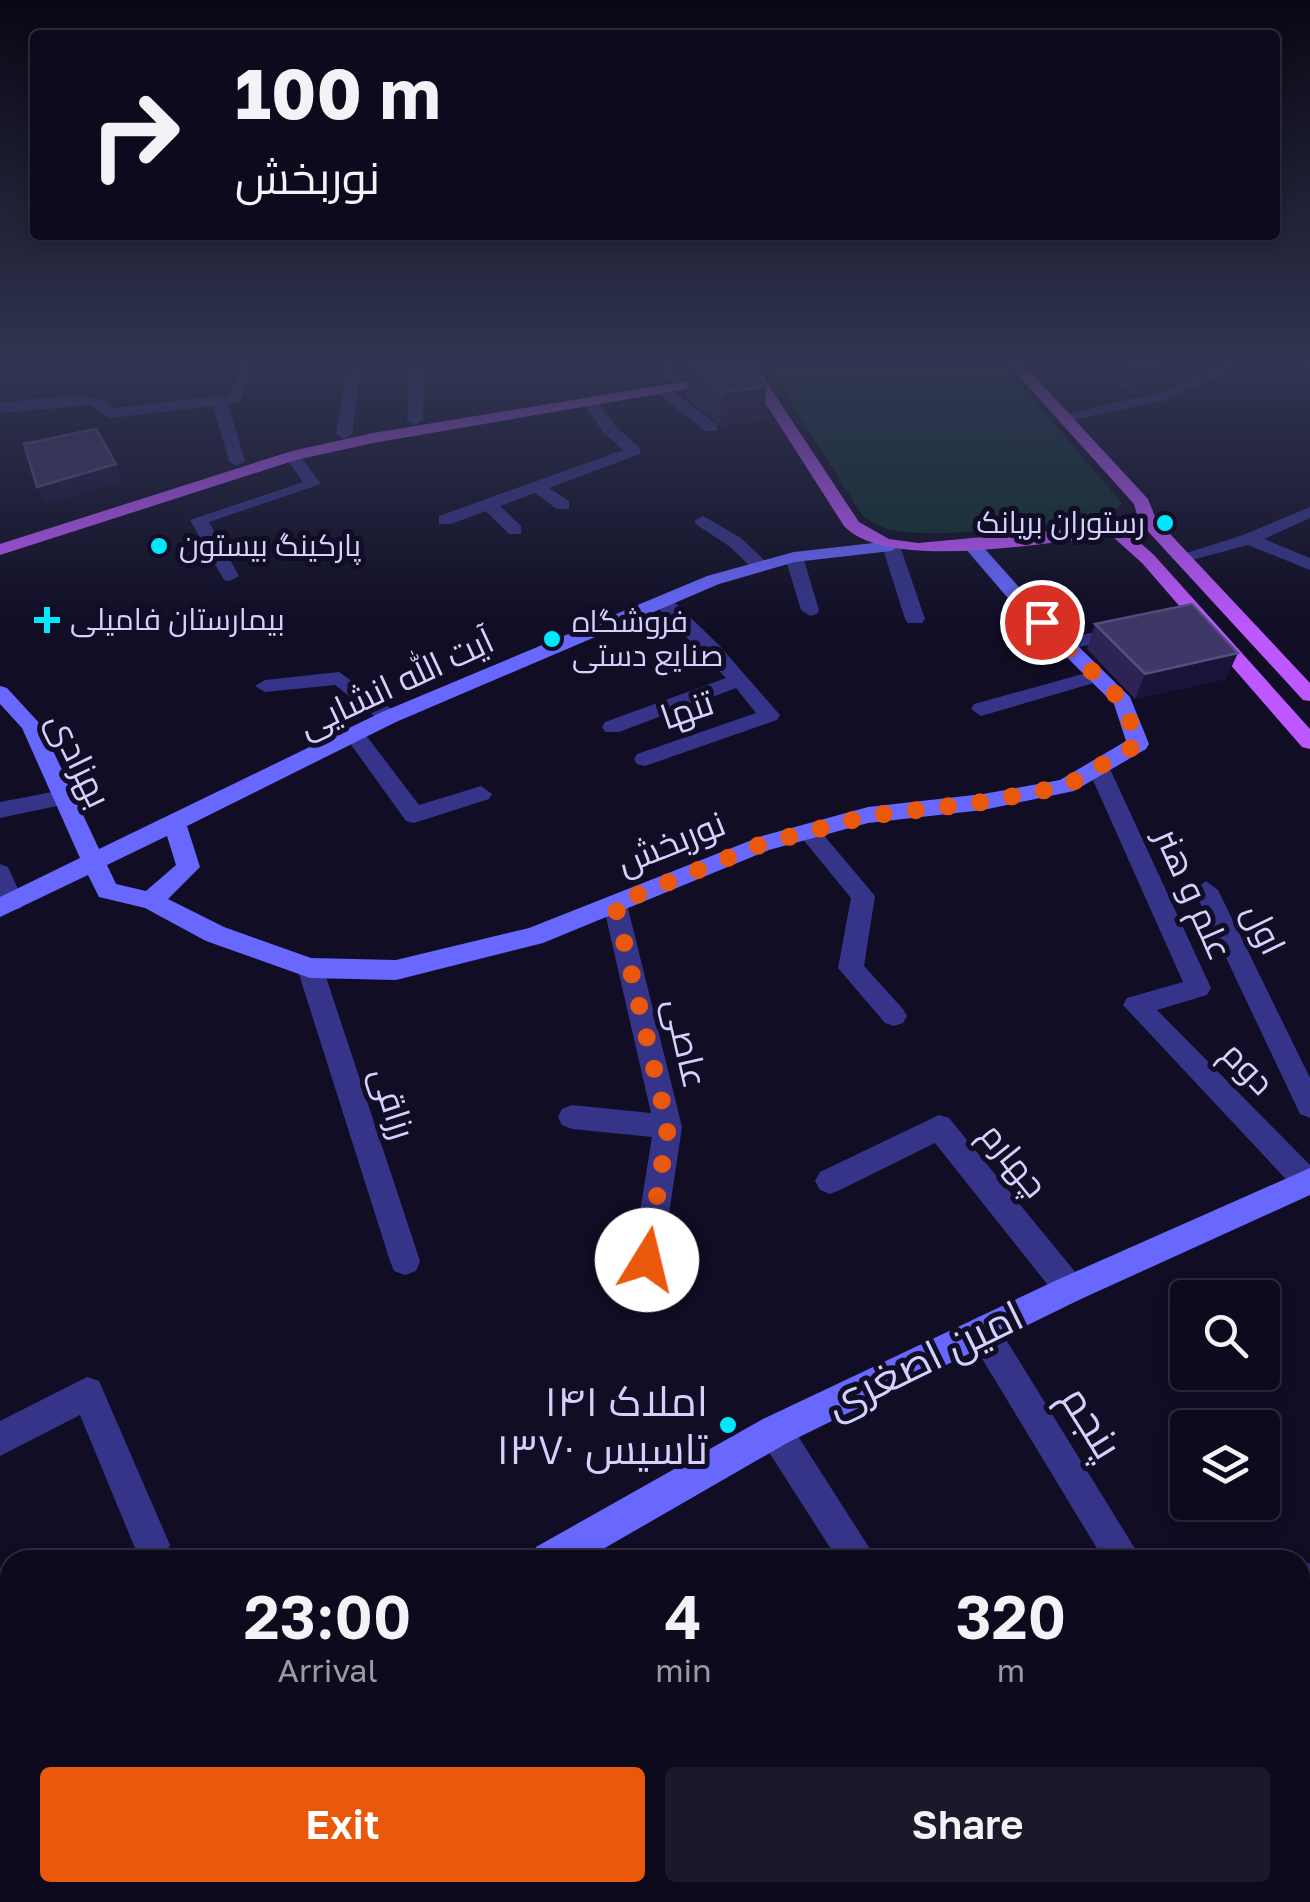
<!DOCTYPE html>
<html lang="en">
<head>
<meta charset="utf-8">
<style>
  :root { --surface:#0c0a1c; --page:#1a1829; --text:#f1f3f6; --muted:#9a9aa3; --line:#2c2b3b; --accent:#ea580c }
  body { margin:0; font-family:"Golos Text",Cairo,sans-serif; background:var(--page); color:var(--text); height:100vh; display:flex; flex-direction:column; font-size:38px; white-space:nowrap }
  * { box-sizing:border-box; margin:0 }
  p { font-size:32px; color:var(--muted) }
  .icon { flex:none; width:55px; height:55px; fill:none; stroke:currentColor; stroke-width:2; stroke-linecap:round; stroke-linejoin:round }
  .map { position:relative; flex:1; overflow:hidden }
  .sheet { position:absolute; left:0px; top:1550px; width:1310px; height:352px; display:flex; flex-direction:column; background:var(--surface); border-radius:30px 30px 0 0; box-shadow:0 5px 15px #0003,0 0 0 2px var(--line) }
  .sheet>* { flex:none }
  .guide { position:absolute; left:30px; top:30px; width:1250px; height:210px; border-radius:10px; box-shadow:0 5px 15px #0003,0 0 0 2px var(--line); background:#0c0a1c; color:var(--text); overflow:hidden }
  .buttons { position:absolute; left:1170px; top:1280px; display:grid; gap:20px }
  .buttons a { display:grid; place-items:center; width:110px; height:110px; border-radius:10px; background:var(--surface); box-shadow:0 5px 15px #0003,0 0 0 2px var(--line); font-size:50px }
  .pin { position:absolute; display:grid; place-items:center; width:85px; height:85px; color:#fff; margin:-42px; border:5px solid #fff; border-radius:50%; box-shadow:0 2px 10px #0007 }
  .me { position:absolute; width:110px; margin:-55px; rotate:9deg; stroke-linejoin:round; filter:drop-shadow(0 0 8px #0008) }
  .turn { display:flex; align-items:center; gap:35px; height:210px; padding:0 40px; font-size:45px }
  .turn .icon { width:130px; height:130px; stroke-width:2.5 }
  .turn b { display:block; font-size:70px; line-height:85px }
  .eta { display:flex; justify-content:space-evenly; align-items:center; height:170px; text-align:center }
  .eta b { font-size:60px; font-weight:600; line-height:70px }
  .cta { display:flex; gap:20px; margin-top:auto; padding:20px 40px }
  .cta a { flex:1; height:115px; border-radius:10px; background:var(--accent); color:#fff; font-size:40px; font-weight:600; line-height:115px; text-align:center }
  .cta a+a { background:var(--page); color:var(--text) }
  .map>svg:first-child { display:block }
  .green { fill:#0f302e }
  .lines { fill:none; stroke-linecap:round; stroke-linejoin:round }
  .street { fill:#353488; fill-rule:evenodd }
  .secondary { fill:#6868ff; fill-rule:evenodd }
  .primary { fill:#bd58ff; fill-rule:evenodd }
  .wall { fill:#2d2455 }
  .shaded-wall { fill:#1a133a }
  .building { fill:#3f3767; stroke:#564f7f; stroke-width:2.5 }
  .route { stroke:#ea580c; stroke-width:18; stroke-dasharray:0 32.4 }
  .poi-dot { fill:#00e9fc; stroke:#100d25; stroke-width:4 }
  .labels { text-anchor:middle; stroke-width:10; stroke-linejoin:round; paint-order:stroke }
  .far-poi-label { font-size:30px; fill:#d5d1ff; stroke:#100d25; text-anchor:start }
  .street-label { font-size:35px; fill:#d5d1ff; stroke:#100d25 }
  .near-street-label { font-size:42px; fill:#d5d1ff; stroke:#100d25 }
  .near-poi-label { font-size:42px; fill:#d5d1ff; stroke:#100d25; text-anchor:end }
</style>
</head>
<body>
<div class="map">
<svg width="1310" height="1902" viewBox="0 0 1310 1902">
  <rect width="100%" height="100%" fill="#100d25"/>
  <path class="green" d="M 767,365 L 1003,365 L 1122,503 L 1112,514 C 1053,521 947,541 891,530 C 881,528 872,522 863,516 Z"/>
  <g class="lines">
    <g class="street">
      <path d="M 234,365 L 248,365 L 252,373 L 240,402 L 228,404 L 245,461 L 237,466 L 229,461 L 213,406 L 109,418 L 91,405 L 0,413 L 0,403 C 27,401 98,386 114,408 L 229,395 L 238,373 Z"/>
      <path d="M 657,365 L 671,365 L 679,379 L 677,382 L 667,382 Z"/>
      <path d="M 1220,365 L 1239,365 L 1171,399 L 1063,422 L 1055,417 L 1162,392 Z"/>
      <path d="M 417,366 L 424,370 L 423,420 L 415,425 L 407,420 L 410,370 Z"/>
      <path d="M 353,368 L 360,372 L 352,434 L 344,439 L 336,434 L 346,372 Z"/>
      <path d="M 656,386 L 666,386 L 717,425 L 717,431 L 705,431 L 656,392 Z"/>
      <path d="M 585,398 L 595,398 L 616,427 L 640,448 L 640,454 L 549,488 L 569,501 L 569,509 L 557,509 L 535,493 L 500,506 L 521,526 L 521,534 L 509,534 L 486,511 L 451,524 L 439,524 L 439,516 L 623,450 L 604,433 L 582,401 Z"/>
      <path d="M 292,451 L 298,453 L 321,484 L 209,522 L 239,576 L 230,581 L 224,580 L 190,520 L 303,482 L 284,456 Z"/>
      <path d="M 1310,507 L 1310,518 L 1264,539 L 1310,558 L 1310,570 L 1248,545 L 1180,563 L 1171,558 L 1243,535 Z"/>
      <path d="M 703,516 L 741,538 L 766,562 L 766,570 L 754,570 L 729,546 L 697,525 L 694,521 Z"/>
      <path d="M 891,541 L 900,546 L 925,619 L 922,623 L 908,623 L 905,619 L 882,546 Z"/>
      <path d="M 794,552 L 803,557 L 819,610 L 817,614 L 810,616 L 801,610 L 785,557 Z"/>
      <path d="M 662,595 L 669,597 L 718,644 L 780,715 L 777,720 L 645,766 L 637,764 L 634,759 L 637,754 L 756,713 L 736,688 L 619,732 L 605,732 L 602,727 L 605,722 L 726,678 L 655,605 L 653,601 Z"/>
      <path d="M 1124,626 L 1131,628 L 1131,636 L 1065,650 L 1055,644 L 1058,640 Z"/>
      <path d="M 1097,670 L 1107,676 L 1104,680 L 981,716 L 971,709 L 974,704 Z"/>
      <path d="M 339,672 L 396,712 L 399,717 L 396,722 L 382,722 L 335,685 L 265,692 L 255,686 L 265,680 Z"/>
      <path d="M 355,728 L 362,730 L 419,805 L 481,786 L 492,794 L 489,799 L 414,823 L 406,821 L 344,735 Z"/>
      <path d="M 1099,762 L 1110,769 L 1211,988 L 1207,995 L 1157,1010 L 1310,1165 L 1310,1194 L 1297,1191 L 1123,1005 L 1127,998 L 1183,982 L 1088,769 Z"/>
      <path d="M 63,790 L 71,793 L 74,798 L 71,803 L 0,818 L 0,802 Z"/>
      <path d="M 808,824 L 816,826 L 875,896 L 864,966 L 903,1009 L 907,1016 L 903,1023 L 894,1026 L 885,1023 L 838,968 L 851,898 L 797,832 Z"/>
      <path d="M 0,864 L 8,867 L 24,902 L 21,908 L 12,911 L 0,902 Z"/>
      <path d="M 1206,881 L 1218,890 L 1310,1078 L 1310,1118 L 1300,1114 L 1194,890 Z"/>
      <path d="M 615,895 L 627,904 L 682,1127 L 662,1261 L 658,1271 L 647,1275 L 636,1271 L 632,1261 L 652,1137 L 572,1129 L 562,1125 L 558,1117 L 562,1109 L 572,1105 L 651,1113 L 603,904 Z"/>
      <path d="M 310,958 L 319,961 L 323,968 L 420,1261 L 416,1271 L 405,1275 L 394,1271 L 390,1261 L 297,968 L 301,961 Z"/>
      <path d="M 939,1115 L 949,1118 L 1081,1279 L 1086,1289 L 1081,1299 L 1070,1304 L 1059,1299 L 935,1143 L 840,1190 L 830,1194 L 820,1190 L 815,1181 L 820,1172 Z"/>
      <path d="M 983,1315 L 994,1320 L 1142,1560 L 1104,1560 L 972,1342 L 967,1331 L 972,1320 Z"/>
      <path d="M 87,1377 L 99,1381 L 170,1545 L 165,1558 L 139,1558 L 80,1415 L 0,1456 L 0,1421 Z"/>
      <path d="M 775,1414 L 787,1419 L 877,1560 L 838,1560 L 763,1443 L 758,1431 L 763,1419 Z"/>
      <path d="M 1310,1563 L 1310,1602 L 1300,1606 L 1300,1567 Z"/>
      <path d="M 336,1892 L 378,1892 L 381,1902 L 339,1902 Z"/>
      <path d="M 706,1892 L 757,1892 L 753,1902 L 702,1902 Z"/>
    </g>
    <g class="secondary">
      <path d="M 970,538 L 976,539 L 1027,596 L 1130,697 L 1149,744 L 1146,749 L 1074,791 L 983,810 L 868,823 L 769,850 L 543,943 L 396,980 L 310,978 L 206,941 L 145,908 L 99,897 L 88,875 L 0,917 L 0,897 L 80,858 L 22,728 L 0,704 L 0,686 L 7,688 L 41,725 L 99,849 L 382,712 L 707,576 L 794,552 L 891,541 L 900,546 L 891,551 L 795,562 L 719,584 L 396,722 L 187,826 L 200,867 L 168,899 L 224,927 L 311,958 L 396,960 L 529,928 L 762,836 L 868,807 L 983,794 L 1060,780 L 1126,741 L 1114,704 L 1013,604 L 964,547 L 961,543 ZM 167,836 L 176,865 L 146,891 L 116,884 L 107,865 Z"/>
      <path d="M 1310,1168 L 1310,1195 L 1081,1299 L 787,1443 L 584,1560 L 531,1560 L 536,1547 L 763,1419 L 1059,1279 Z"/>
      <path d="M 10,1874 L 10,1892 L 37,1892 L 33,1902 L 0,1902 L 0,1878 Z"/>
    </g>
    <g class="primary">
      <path d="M 741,365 L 755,365 L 859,522 L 889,539 L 918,543 L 1115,525 L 1138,518 L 1134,504 L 1009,365 L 1024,365 L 1148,499 L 1156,519 L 1310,683 L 1310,701 L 1303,700 L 1144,527 L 1128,532 L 1154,555 L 1310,729 L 1310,749 L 1302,747 L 1142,563 L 1112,536 C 1049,541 888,573 844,526 Z"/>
      <path d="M 718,376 L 723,377 L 723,383 L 373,443 L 296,460 L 0,555 L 0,544 L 292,451 L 373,433 Z"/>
    </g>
  </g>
  <g class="wall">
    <path d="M 688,365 L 766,387 L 764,421 L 721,426 L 687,398 Z"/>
    <path d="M 1041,365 L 1211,365 L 1173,383 L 1132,394 L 1108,381 L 1086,382 L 1073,374 L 1053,377 Z"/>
    <path d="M 1095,624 L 1226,679 L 1135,699 L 1087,649 Z"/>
  </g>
  <g class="shaded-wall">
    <path d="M 1056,365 L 1075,365 L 1073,374 L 1053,377 Z"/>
    <path d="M 1161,365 L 1211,365 L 1173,383 L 1132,394 L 1139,371 Z"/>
    <path d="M 766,387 L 764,421 L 721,426 L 722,392 Z"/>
    <path d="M 116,464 L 123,482 L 45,505 L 37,487 Z"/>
    <path d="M 1238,653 L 1226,679 L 1135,699 L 1145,674 Z"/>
  </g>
  <g class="building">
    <path d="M 689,365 L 744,365 L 751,368 L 766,387 L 722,392 Z"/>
    <path d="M 1128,365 L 1161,365 L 1139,371 Z"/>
    <path d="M 96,429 L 116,464 L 37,487 L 24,444 Z"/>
    <path d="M 1192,604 L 1238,653 L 1145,674 L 1095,624 Z"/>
  </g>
  <linearGradient id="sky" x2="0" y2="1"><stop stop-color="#090714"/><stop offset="0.58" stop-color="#313551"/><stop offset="1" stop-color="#313551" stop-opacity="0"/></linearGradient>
  <rect width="1310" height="631" fill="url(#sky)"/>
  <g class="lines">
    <path class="route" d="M 647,1260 L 668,1127 L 615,904 L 762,844 L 868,816 L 983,802 L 1066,786 L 1138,744 L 1123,702 L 1042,622"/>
  </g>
  <g class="poi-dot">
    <circle cx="1165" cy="523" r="10"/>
    <circle cx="159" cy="546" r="10"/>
    <path d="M42 605h10v10h10v10h-10v10h-10v-10h-10v-10h10z"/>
    <circle cx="552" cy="639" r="10"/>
    <circle cx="728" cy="1425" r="10"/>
  </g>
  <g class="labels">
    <g class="far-poi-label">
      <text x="1145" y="533" text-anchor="end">رستوران بریانک</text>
      <text x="179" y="556">پارکینگ بیستون</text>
      <text x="70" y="630">بیمارستان فامیلی</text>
      <text x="572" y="632">فروشگاه<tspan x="572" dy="34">صنایع دستی</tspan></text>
    </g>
    <g class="street-label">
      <text transform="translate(396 683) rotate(-25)" y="12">آیت الله انشایی</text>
      <text transform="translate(687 710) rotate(-19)" y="12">تنها</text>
      <text transform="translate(79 760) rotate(64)" y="12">بهزادی</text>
      <text transform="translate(671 843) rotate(-22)" y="12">نوربخش</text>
      <text transform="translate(1194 894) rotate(66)" y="12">علم و هنر</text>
      <text transform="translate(1264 929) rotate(64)" y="12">اول</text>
      <text transform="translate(686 1043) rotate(77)" y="12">عاصی</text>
      <text transform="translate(1248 1068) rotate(46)" y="12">دوم</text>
      <text transform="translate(393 1103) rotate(72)" y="12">رزاقی</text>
      <text transform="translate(1014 1160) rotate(51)" y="12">چهارم</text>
    </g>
    <g class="near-street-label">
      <text transform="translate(924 1359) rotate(-26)" y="15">امین اصغری</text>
      <text transform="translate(1092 1422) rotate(58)" y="15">پنجم</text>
    </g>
    <g class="near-poi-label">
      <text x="708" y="1416">املاک ۱۴۱<tspan x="708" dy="48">تاسیس ۱۳۷۰</tspan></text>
    </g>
  </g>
</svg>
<div class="buttons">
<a><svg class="icon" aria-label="search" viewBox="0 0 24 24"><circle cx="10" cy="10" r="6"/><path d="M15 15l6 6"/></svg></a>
<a><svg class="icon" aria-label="layers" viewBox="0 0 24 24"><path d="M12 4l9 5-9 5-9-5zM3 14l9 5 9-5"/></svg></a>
</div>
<div class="pin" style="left:1042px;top:622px;background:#d93025"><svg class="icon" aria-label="arrive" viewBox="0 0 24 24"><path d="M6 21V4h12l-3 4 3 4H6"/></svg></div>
<svg class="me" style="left:647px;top:1260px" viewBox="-20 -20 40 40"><circle r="19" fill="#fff"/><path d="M0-13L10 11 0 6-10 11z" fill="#ea580c"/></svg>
<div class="guide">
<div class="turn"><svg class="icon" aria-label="right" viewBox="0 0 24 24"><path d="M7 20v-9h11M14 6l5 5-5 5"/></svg><div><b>100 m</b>نوربخش</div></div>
</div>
<section class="sheet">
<div class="eta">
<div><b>23:00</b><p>Arrival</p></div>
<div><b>4</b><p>min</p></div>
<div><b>320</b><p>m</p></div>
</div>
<div class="cta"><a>Exit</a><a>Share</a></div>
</section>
</div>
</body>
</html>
